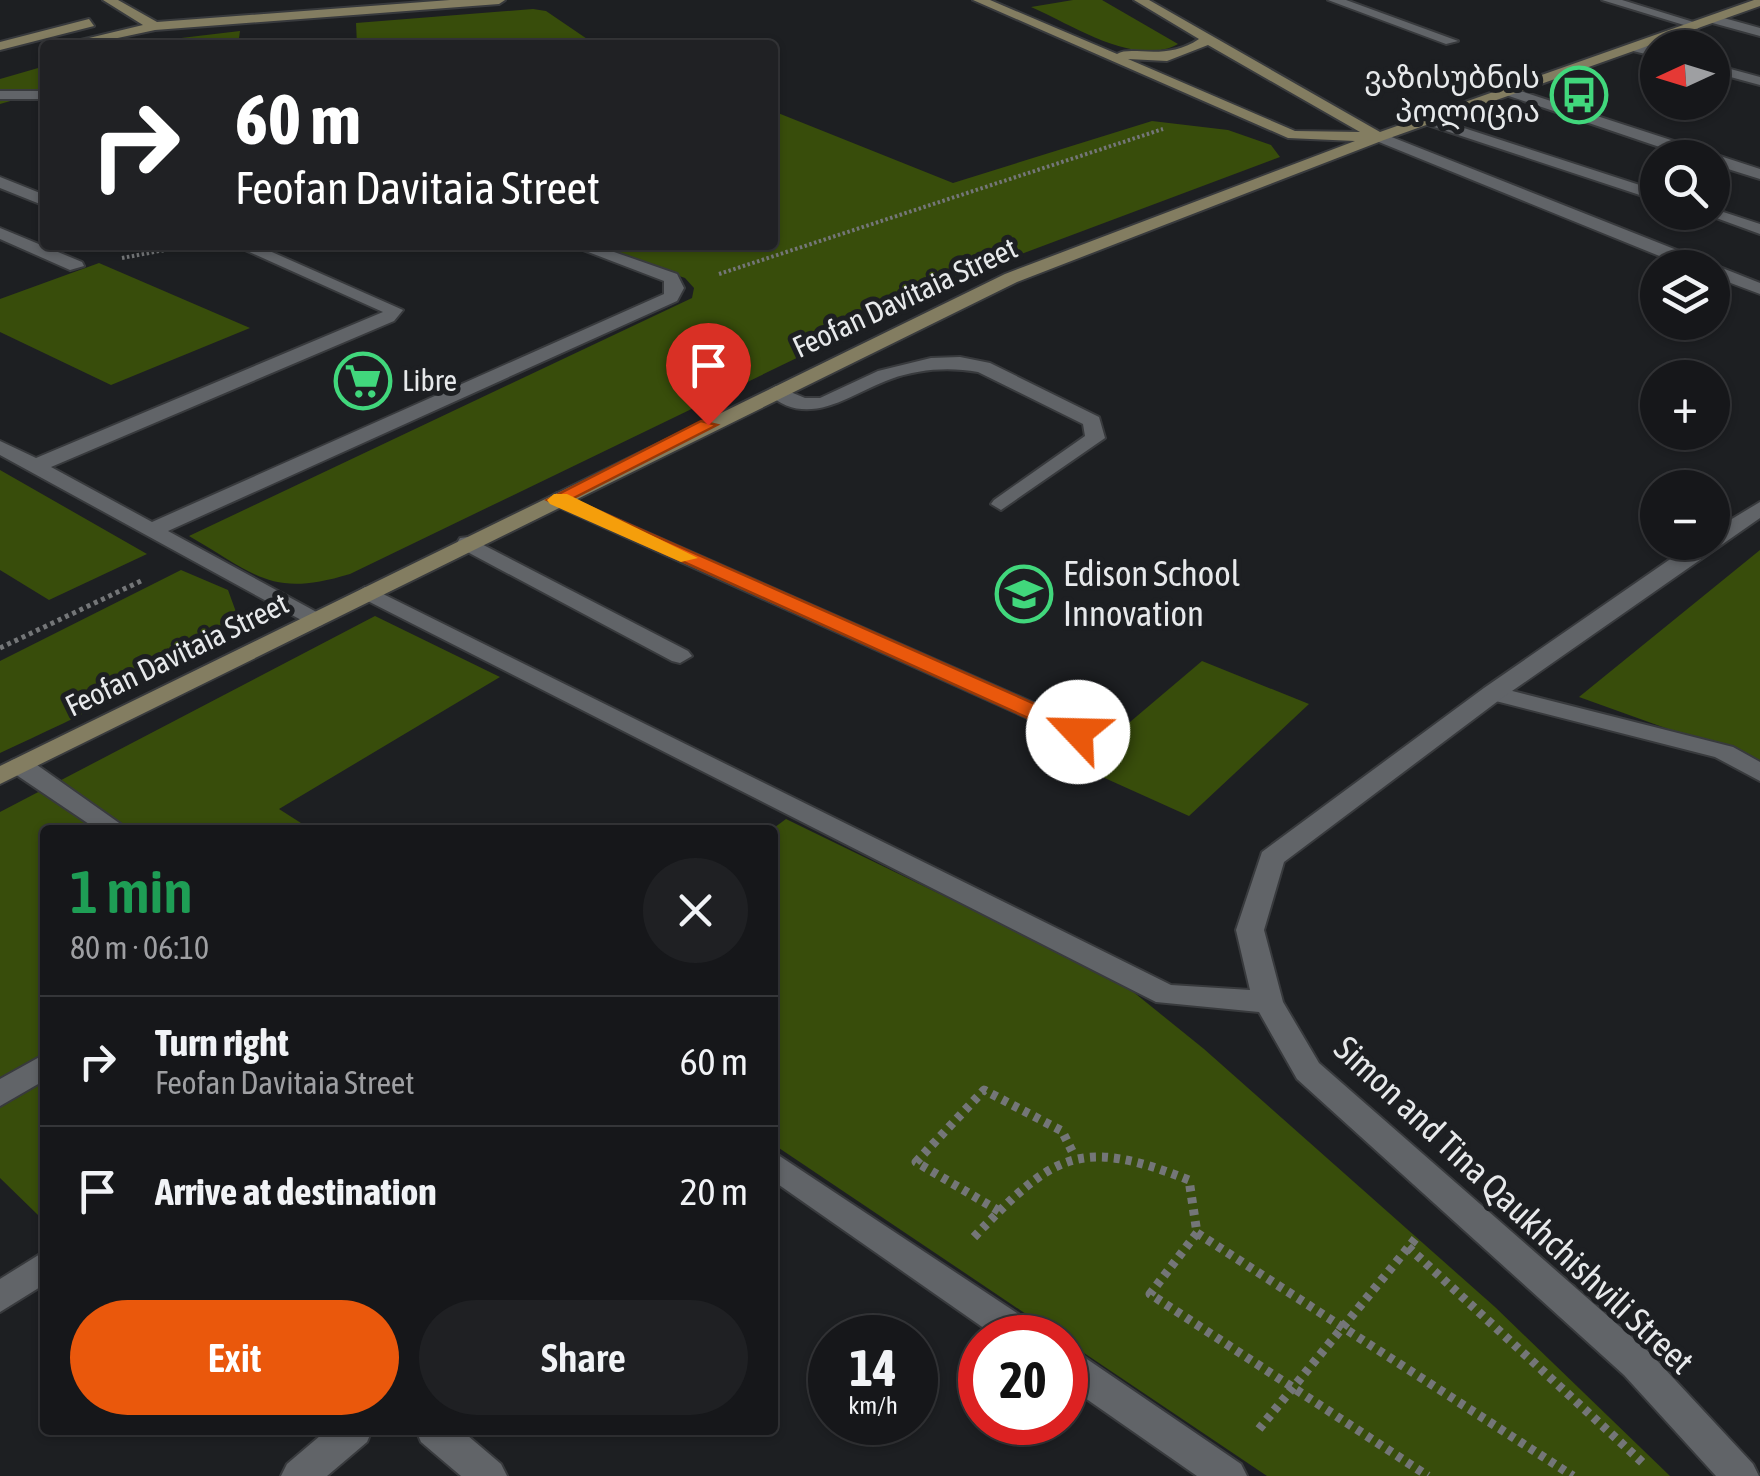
<!DOCTYPE html>
<html lang="en">
<head>
<meta charset="utf-8">
<style>
  :root { --surface:#16171a; --page:#1f2023; --text:#f1f3f6; --muted:#9e9fa2; --line:#353639; --accent:#ea580c }
  body { margin:0; font-family:"Asap Condensed","Noto Sans Georgian",sans-serif; background:var(--page); color:var(--text); height:100vh; display:flex; flex-direction:column; font-size:38px; white-space:nowrap }
  * { box-sizing:border-box; margin:0 }
  p { font-size:32px; color:var(--muted) }
  .icon { flex:none; width:55px; height:55px; fill:none; stroke:currentColor; stroke-width:2; stroke-linecap:round; stroke-linejoin:round }
  .map { position:relative; flex:1; overflow:hidden }
  .side { position:absolute; left:40px; top:825px; width:738px; height:610px; display:flex; flex-direction:column; background:var(--surface); border-radius:10px; box-shadow:0 2px 8px #0004,0 0 0 2px var(--line) }
  .side>* { flex:none }
  .top-card { position:absolute; left:40px; top:40px; width:738px; height:210px; border-radius:10px; box-shadow:0 2px 8px #0004,0 0 0 2px var(--line); background:#202124; color:#fff; overflow:hidden }
  .needle { width:65px; rotate:266deg }
  .buttons { position:absolute; left:1640px; top:30px; display:grid; gap:20px }
  .buttons a { display:grid; place-items:center; width:90px; height:90px; border-radius:50%; background:var(--surface); box-shadow:0 2px 8px #0004,0 0 0 2px var(--line); font-size:50px }
  .speed { position:absolute; left:808px; top:1315px; display:flex; gap:20px; font-size:50px; font-weight:700; text-align:center }
  .speed>* { display:grid; place-content:center; width:130px; height:130px; border-radius:50%; background:var(--surface); box-shadow:0 2px 8px #0004,0 0 0 2px var(--line); line-height:1 }
  .speed small { font-size:25px; font-weight:400 }
  .speed .limit { border:15px solid #d22; background:#fff; color:#111 }
  .pin { position:absolute; display:grid; place-items:center; width:85px; height:85px; color:#fff; margin:-102px -42px; border-radius:50% 50% 50% 0; rotate:-45deg; box-shadow:0 0 10px #0007 }
  .pin .icon { rotate:45deg }
  .me { position:absolute; width:110px; margin:-55px; rotate:294deg; stroke-linejoin:round; filter:drop-shadow(0 0 8px #0008) }
  .turn { display:flex; align-items:center; gap:35px; height:210px; padding:0 30px; font-size:45px }
  .turn .icon { width:130px; height:130px; stroke-width:2.5 }
  .turn b { display:block; font-size:70px; line-height:85px }
  .round { display:grid; place-items:center; flex:none; width:105px; height:105px; border-radius:52px; background:var(--page) }
  .summary { display:flex; align-items:center; justify-content:space-between; height:170px; padding:0 30px }
  h1 { font-size:60px; font-weight:600; line-height:75px; color:#1e9e55 }
  .button { display:flex; gap:20px; margin-top:auto; padding:20px 30px }
  .button a { flex:1; height:115px; border-radius:60px; background:var(--accent); color:#fff; font-size:40px; font-weight:600; line-height:115px; text-align:center }
  .button a+a { background:var(--page); color:var(--text) }
  ul { padding:0; list-style:none }
  li { display:flex; align-items:center; gap:30px; height:130px; padding:0 30px; border-top:2px solid var(--line) }
  li div { flex:1 }
  li b { display:block; font-size:38px }
  li em { font-style:normal }
  .map>svg:first-child { display:block }
  .green { fill:#384d0b }
  .lines { fill:none; stroke-linecap:round; stroke-linejoin:round }
  .lane-casing { stroke:#383a3d; stroke-width:4 }
  .street-casing { stroke:#383a3d; stroke-width:4 }
  .secondary-casing { stroke:#383a3d; stroke-width:4 }
  .path-far2 { stroke:#747678; stroke-width:4; stroke-dasharray:2.5 2.5; stroke-linecap:butt }
  .path-far1 { stroke:#747678; stroke-width:5; stroke-dasharray:4 4; stroke-linecap:butt }
  .path { stroke:#747678; stroke-width:9; stroke-dasharray:6 6; stroke-linecap:butt }
  .lane { fill:#616468; fill-rule:evenodd }
  .street { fill:#616468; fill-rule:evenodd }
  .secondary { fill:#837d61; fill-rule:evenodd }
  .route { fill:#ea580c; stroke:#983908; stroke-width:2.5 }
  .slow { fill:#f59e0b }
  .labels { text-anchor:middle; stroke-width:10; stroke-linejoin:round; paint-order:stroke }
  .far-poi-label { font-size:30px; fill:#e7e9eb; stroke:#1d1f22; text-anchor:end }
  .far-street-label { font-size:30px; fill:#e7e9eb; stroke:#1d1f22 }
  .poi-label { font-size:35px; fill:#e7e9eb; stroke:#1d1f22; text-anchor:start }
  .street-label { font-size:35px; fill:#e7e9eb; stroke:#1d1f22 }
</style>
</head>
<body>
<div class="map">
<svg width="1760" height="1476" viewBox="0 0 1760 1476">
  <rect width="100%" height="100%" fill="#1d1f22"/>
  <g class="green">
    <path d="M 1073,0 L 1102,0 L 1178,44 C 1135,68 1071,24 1031,7 Z"/>
    <path d="M 533,9 L 546,11 L 596,45 L 357,45 L 356,23 Z"/>
    <path d="M 240,31 L 238,45 L 122,45 Z"/>
    <path d="M 45,66 L 45,91 L 0,104 L 0,79 Z"/>
    <path d="M 773,111 L 953,183 L 1152,121 L 1228,130 L 1271,145 L 1280,157 L 981,269 L 350,574 C 270,598 257,575 189,536 L 692,298 L 694,288 L 685,278 L 603,250 L 615,245 L 772,245 Z"/>
    <path d="M 99,263 L 250,328 L 111,385 L 0,332 L 0,299 Z"/>
    <path d="M 0,470 L 147,554 L 49,600 L 0,570 Z"/>
    <path d="M 1760,550 L 1760,762 L 1579,697 Z"/>
    <path d="M 181,570 L 228,590 L 236,612 C 170,677 83,714 0,753 L 0,661 Z"/>
    <path d="M 375,616 L 500,677 L 279,809 L 312,830 L 45,830 L 45,1210 L 38,1215 L 0,1178 L 0,812 Z"/>
    <path d="M 1202,661 L 1309,704 L 1189,816 L 1078,766 Z"/>
    <path d="M 786,819 L 1121,982 L 1204,1049 L 1495,1307 L 1670,1476 L 1267,1476 L 773,1144 L 771,830 Z"/>
  </g>
  <g class="lines">
    <g class="lane-casing">
      <g id="lane">
        <path d="M 1328,0 L 1346,0 L 1458,41 L 1446,44 Z"/>
        <path d="M 1602,0 L 1622,0 L 1703,25 L 1697,29 Z"/>
        <path d="M 1713,15 L 1760,28 L 1760,36 L 1709,22 Z"/>
        <path d="M 1634,43 L 1658,49 L 1658,57 L 1629,50 L 1627,47 Z"/>
        <path d="M 1712,64 L 1760,77 L 1760,85 L 1712,72 Z"/>
        <path d="M 1508,87 L 1760,169 L 1760,179 L 1712,164 L 1712,158 L 1692,158 L 1503,94 L 1501,91 Z"/>
        <rect x="0" y="91" width="45" height="8"/>
        <path d="M 1427,116 L 1658,191 L 1658,201 L 1422,123 L 1420,120 Z"/>
        <path d="M 0,177 L 45,195 L 45,206 L 0,188 Z"/>
        <path d="M 1714,209 L 1760,224 L 1760,234 L 1700,212 L 1712,212 Z"/>
        <path d="M 0,228 L 82,262 L 84,266 L 70,270 L 0,239 Z"/>
        <path d="M 234,245 L 256,245 L 403,310 L 394,321 L 51,467 L 152,522 L 664,294 L 664,281 L 570,245 L 594,245 L 677,274 L 684,288 L 677,301 L 168,531 L 322,615 L 325,620 L 322,625 L 314,627 L 0,455 L 0,441 L 36,458 L 383,312 Z"/>
        <path d="M 960,357 L 990,363 L 1099,417 L 1105,438 L 1001,510 L 991,504 L 994,500 L 1085,436 L 1083,424 L 978,372 C 949,367 919,369 891,379 C 849,394 808,431 766,392 L 776,386 L 805,398 L 820,398 L 878,371 L 931,358 Z"/>
        <path d="M 557,493 L 1088,727 L 1091,732 L 1088,737 L 1070,737 L 550,503 L 547,499 Z"/>
        <path d="M 468,537 L 688,651 L 692,656 L 680,663 L 672,661 L 460,548 L 457,543 L 460,538 Z"/>
        <path d="M 1493,686 L 1733,747 L 1760,762 L 1760,781 L 1715,757 L 1484,698 L 1481,693 Z"/>
        <path d="M 21,758 L 30,760 L 129,830 L 98,830 L 12,772 L 8,766 L 12,760 Z"/>
        <path d="M 45,1054 L 45,1080 L 0,1106 L 0,1079 Z"/>
        <path d="M 772,1151 L 1038,1327 L 1043,1338 L 998,1338 L 772,1180 Z"/>
        <path d="M 45,1251 L 45,1284 L 0,1312 L 0,1279 Z"/>
        <path d="M 1065,1349 L 1078,1353 L 1241,1464 L 1247,1476 L 1197,1476 L 1065,1384 Z"/>
        <path d="M 327,1430 L 372,1430 L 367,1442 L 327,1476 L 281,1476 L 287,1464 Z"/>
        <path d="M 416,1430 L 461,1430 L 501,1464 L 507,1476 L 461,1476 L 421,1442 Z"/>
      </g>
    </g>
    <g class="street-casing">
      <g id="street">
        <path d="M 1374,134 L 1384,134 L 1760,283 L 1760,294 L 1712,276 L 1712,268 L 1689,268 L 1374,140 Z"/>
        <path d="M 1760,502 L 1760,518 L 1502,698 L 1284,862 L 1264,930 L 1283,1002 L 1319,1063 L 1650,1353 L 1753,1464 L 1759,1476 L 1716,1476 L 1624,1375 L 1297,1079 L 1259,1012 L 1156,1002 L 354,594 L 365,587 L 373,589 L 1171,985 L 1250,990 L 1236,930 L 1262,852 L 1484,688 L 1695,542 L 1712,542 L 1712,531 Z"/>
      </g>
    </g>
    <g class="secondary-casing">
      <g id="secondary">
        <path d="M 103,0 L 118,0 L 157,22 L 450,0 L 505,0 L 499,4 L 155,30 L 85,45 L 60,45 L 143,25 Z"/>
        <path d="M 973,0 L 990,0 L 1117,54 C 1132,45 1165,62 1199,39 L 1134,0 L 1149,0 L 1380,132 L 1754,0 L 1760,0 L 1760,6 L 1384,140 L 1017,282 L 0,784 L 0,766 L 1005,274 L 1355,141 L 1288,138 ZM 1208,45 L 1360,132 L 1295,131 L 1128,59 L 1167,61 Z"/>
        <path d="M 89,19 L 94,26 L 0,50 L 0,42 Z"/>
      </g>
    </g>
    <g class="path-far2">
      <path d="M 122,258 L 192,245"/>
      <path d="M 719,274 L 1163,129"/>
    </g>
    <path class="path-far1" d="M 0,648 L 143,580"/>
    <g class="path">
      <path d="M 999,1211 L 916,1162 L 984,1090 L 1062,1131 L 1074,1155"/>
      <path d="M 1197,1233 L 1573,1476"/>
      <path d="M 974,1237 C 1053,1155 1078,1136 1189,1180 L 1197,1233 L 1150,1294 L 1428,1476"/>
      <path d="M 1408,1247 L 1643,1463"/>
      <path d="M 1259,1429 L 1416,1238"/>
    </g>
    <use href="#lane" class="lane"/>
    <use href="#street" class="street"/>
    <use href="#secondary" class="secondary"/>
  </g>
  <path class="route" d="M 701,421 L 717,425 L 572,499 L 1087,727 L 1087,737 L 1070,737 L 547,500 Z"/>
  <path class="slow" d="M 554,494 L 567,494 L 698,558 L 681,562 L 550,504 L 547,500 Z"/>
  <defs>
    <g id="bus-ring" transform="scale(2.875)"><circle r="9.5" fill="#1d1f22" stroke="#41d77c" stroke-width="1.5"/><path d="M-5-6H5V4H4V6H2V4H-2V6H-4V4H-5ZM-3.5-4V0h7V-4ZM-3.5 1.2v1.5H-2V1.2ZM2 1.2v1.5H3.5V1.2Z" fill="#41d77c"/></g>
    <g id="supermarket-ring" transform="scale(2.875)"><circle r="9.5" fill="#1d1f22" stroke="#41d77c" stroke-width="1.5"/><path d="M-6-5.5h2.5l.6 2H6L4.5 2H-2.5L-4.4-4H-6ZM-1.5 3.2a1.3 1.3 0 1 0 .1 0ZM3 3.2a1.3 1.3 0 1 0 .1 0Z" fill="#41d77c"/></g>
    <g id="school-ring" transform="scale(2.875)"><circle r="9.5" fill="#1d1f22" stroke="#41d77c" stroke-width="1.5"/><path d="M0-5L7-2L0 1L-7-2ZM-4 1L0 2.5L4 1V4Q0 6-4 4Z" fill="#41d77c"/></g>
  </defs>
  <g fill-rule="evenodd">
    <use href="#bus-ring" x="1579" y="95"/>
    <use href="#supermarket-ring" x="363" y="381"/>
    <use href="#school-ring" x="1024" y="594"/>
  </g>
  <g class="labels">
    <g class="far-poi-label">
      <text x="1540" y="88">ვაზისუბნის<tspan x="1540" dy="34">პოლიცია</tspan></text>
      <text x="402" y="391" text-anchor="start">Libre</text>
    </g>
    <g class="far-street-label">
      <text transform="translate(905 298) rotate(-25)" y="10">Feofan Davitaia Street</text>
      <text transform="translate(177 655) rotate(-26)" y="10">Feofan Davitaia Street</text>
    </g>
    <g class="poi-label">
      <text x="1063" y="586">Edison School<tspan x="1063" dy="40">Innovation</tspan></text>
    </g>
    <g class="street-label">
      <text transform="translate(1514 1205) rotate(43)" y="12">Simon and Tina Qaukhchishvili Street</text>
    </g>
  </g>
</svg>
<div class="buttons">
<a><svg class="needle" viewBox="-14 -14 28 28"><path d="M0-13l5 13h-10z" fill="#e53935"/><path d="M0 13l5-13h-10z" fill="#9e9fa2"/></svg></a>
<a><svg class="icon" aria-label="search" viewBox="0 0 24 24"><circle cx="10" cy="10" r="6"/><path d="M15 15l6 6"/></svg></a>
<a><svg class="icon" aria-label="layers" viewBox="0 0 24 24"><path d="M12 4l9 5-9 5-9-5zM3 14l9 5 9-5"/></svg></a>
<a>+</a>
<a>−</a>
</div>
<div class="speed"><div>14<small>km/h</small></div><div class="limit">20</div></div>
<div class="pin" style="left:708px;top:425px;background:#d93025"><svg class="icon" aria-label="arrive" viewBox="0 0 24 24"><path d="M6 21V4h12l-3 4 3 4H6"/></svg></div>
<svg class="me" style="left:1078px;top:732px" viewBox="-20 -20 40 40"><circle r="19" fill="#fff"/><path d="M0-13L10 11 0 6-10 11z" fill="#ea580c"/></svg>
<div class="top-card">
<div class="turn"><svg class="icon" aria-label="right" viewBox="0 0 24 24"><path d="M7 20v-9h11M14 6l5 5-5 5"/></svg><div><b>60 m</b>Feofan Davitaia Street</div></div>
</div>
<section class="side">
<div class="summary"><div><h1>1 min</h1><p>80 m · 06:10</p></div><a class="round"><svg class="icon" aria-label="close" viewBox="0 0 24 24"><path d="M6 6l12 12M18 6L6 18"/></svg></a></div>
<ul>
<li><svg class="icon" aria-label="right" viewBox="0 0 24 24"><path d="M7 20v-9h11M14 6l5 5-5 5"/></svg><div><b>Turn right</b><p>Feofan Davitaia Street</p></div><em>60 m</em></li>
<li><svg class="icon" aria-label="arrive" viewBox="0 0 24 24"><path d="M6 21V4h12l-3 4 3 4H6"/></svg><div><b>Arrive at destination</b></div><em>20 m</em></li>
</ul>
<div class="button"><a>Exit</a><a>Share</a></div>
</section>
</div>
</body>
</html>
